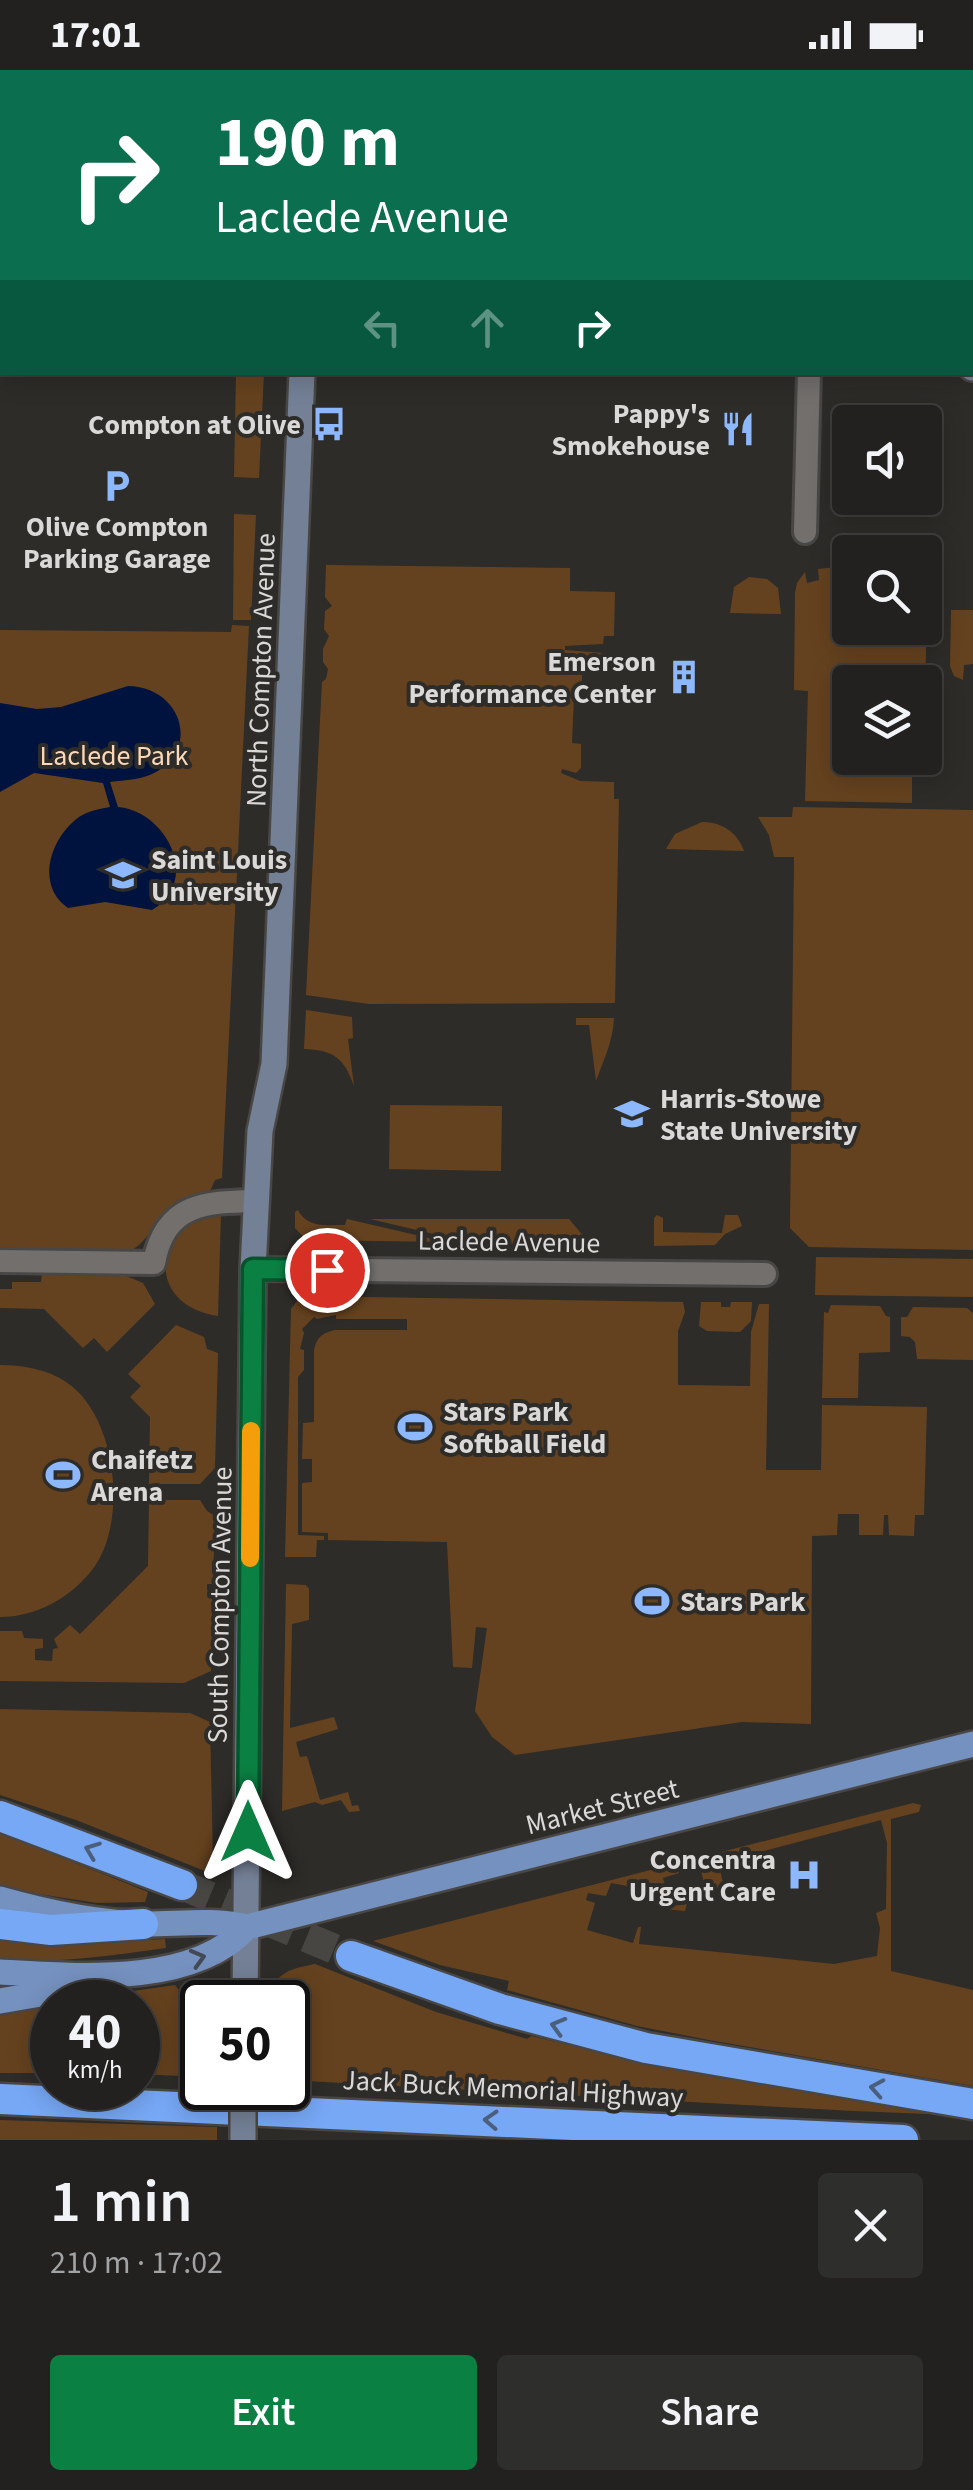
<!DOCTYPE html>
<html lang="en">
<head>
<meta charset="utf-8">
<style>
  :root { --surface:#22211f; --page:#2e2e2c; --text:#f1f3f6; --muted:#a2a3a4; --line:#3f3e3d; --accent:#0b8043 }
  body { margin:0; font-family:"Source Sans 3",sans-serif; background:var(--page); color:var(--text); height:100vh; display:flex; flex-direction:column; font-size:38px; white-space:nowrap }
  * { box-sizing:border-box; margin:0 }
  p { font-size:32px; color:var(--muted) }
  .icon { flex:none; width:55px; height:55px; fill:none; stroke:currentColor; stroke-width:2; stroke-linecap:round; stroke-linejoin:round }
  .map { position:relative; height:2070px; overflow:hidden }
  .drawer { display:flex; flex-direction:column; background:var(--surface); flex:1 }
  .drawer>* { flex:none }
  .guide { position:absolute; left:0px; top:0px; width:975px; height:305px; box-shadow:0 5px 25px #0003,0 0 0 2px var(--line); background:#0b6e4f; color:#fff; overflow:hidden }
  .controls { position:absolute; left:832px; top:335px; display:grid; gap:20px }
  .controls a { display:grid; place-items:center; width:110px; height:110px; border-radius:10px; background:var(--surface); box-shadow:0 5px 25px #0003,0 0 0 2px var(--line); font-size:50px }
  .speed { position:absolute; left:30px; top:1910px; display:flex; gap:20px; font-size:50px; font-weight:700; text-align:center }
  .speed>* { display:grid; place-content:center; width:130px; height:130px; border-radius:50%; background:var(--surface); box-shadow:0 5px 25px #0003,0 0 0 2px var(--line); line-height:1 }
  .speed small { font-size:25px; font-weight:400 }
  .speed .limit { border:5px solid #111; border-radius:15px; background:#fff; color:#111 }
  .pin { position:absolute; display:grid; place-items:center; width:85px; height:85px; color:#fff; margin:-42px; border:5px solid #fff; border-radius:50%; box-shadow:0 2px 10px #0007 }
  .me { position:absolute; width:110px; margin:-55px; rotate:0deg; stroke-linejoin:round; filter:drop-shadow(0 0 8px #0008) }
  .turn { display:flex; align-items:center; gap:35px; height:210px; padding:0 50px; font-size:45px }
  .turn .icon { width:130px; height:130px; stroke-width:2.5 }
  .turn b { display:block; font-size:70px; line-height:85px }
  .lanes { display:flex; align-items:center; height:95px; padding:0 50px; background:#0003; justify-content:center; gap:50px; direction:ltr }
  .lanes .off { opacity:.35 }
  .round { display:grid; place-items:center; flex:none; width:105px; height:105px; border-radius:10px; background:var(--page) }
  .headline { display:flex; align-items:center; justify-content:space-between; height:170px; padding:0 50px }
  h1 { font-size:60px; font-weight:600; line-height:75px }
  .primary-button { display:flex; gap:20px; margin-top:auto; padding:20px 50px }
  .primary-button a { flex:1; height:115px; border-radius:10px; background:var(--accent); color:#fff; font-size:40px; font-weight:600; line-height:115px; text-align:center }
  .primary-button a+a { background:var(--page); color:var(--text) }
  .status { display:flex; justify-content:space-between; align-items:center; height:70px; padding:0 50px; background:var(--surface); direction:ltr }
  .status svg { height:28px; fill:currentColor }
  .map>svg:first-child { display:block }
  .green { fill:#65421f }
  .water { fill:#00133e }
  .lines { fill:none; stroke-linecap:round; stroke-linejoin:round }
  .highway-tunnel { stroke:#484643; stroke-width:30; stroke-dasharray:30 15; stroke-linecap:butt }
  .street-casing { stroke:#494745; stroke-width:28 }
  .secondary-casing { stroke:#494745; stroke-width:30 }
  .primary-casing { stroke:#494745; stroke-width:30 }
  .highway-casing { stroke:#494745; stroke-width:35 }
  .street { stroke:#726f6d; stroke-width:22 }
  .secondary { stroke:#748096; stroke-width:25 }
  .primary { stroke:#7591bf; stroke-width:25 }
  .highway { stroke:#77a8f6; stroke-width:30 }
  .secondary-bridge-casing { stroke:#494745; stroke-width:30; stroke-linecap:butt }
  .secondary-bridge { stroke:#748096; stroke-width:25 }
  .oneway { stroke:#4b5e7b }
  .oneway2 { stroke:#434a56 }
  .route-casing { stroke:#07532c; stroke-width:25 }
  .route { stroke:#0b8043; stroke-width:18 }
  .slow { stroke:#f59e0b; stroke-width:18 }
  .labels { text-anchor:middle; stroke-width:8; stroke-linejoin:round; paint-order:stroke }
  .poi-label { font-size:28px; font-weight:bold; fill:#dbd9d8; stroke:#2e2c29; text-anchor:start }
  .street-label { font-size:28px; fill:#dbd9d8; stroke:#2e2c29 }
  .park-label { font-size:28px; fill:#fad8b9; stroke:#2e2c29 }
</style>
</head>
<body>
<div class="status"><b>17:01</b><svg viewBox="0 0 49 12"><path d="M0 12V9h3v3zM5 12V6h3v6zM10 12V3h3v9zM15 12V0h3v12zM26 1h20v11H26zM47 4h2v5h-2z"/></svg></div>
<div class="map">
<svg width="973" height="2070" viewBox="0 0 973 2070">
  <rect width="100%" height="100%" fill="#2e2c29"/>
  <g class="green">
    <path d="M 236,303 L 264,303 L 259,408 L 234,407 Z"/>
    <path d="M 234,444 L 256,445 L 251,550 L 233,550 Z"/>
    <path d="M 326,495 L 570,498 L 570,521 L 615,522 L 614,566 L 604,566 L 603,574 L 565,576 L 565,580 L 603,583 L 603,588 L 583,589 L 581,625 L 574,626 L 572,673 L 581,674 L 581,698 L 576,703 L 562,699 L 561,703 L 580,711 L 614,712 L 614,729 L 619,729 L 615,933 L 369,934 L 306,925 L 322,612 L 326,609 L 328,599 L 323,592 L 323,579 L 329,566 L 324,559 L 325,541 L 332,536 L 325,527 Z"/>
    <path d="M 836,497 L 850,502 L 850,558 L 925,558 C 925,569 929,596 921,606 C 912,617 865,612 850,612 L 850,688 L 892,688 L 892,706 L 912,706 L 912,733 L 805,731 L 808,621 L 794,620 L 795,523 L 797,513 L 805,502 L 807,513 L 819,510 L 818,499 Z"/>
    <path d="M 749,507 L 767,509 L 778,518 L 781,544 L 730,543 L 734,517 Z"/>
    <path d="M 951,540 L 973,540 L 973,594 L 964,595 L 963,610 L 954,606 L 950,596 Z"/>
    <path d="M 232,555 L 249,556 L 222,1108 L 215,1110 L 210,1121 C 194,1125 176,1130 164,1143 C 151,1156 148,1172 130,1181 L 0,1181 L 0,560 L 231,562 Z"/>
    <path d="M 793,737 L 973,740 L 973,1180 L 809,1177 L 790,1158 L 794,787 L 774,787 L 769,765 L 758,747 L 792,747 Z"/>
    <path d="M 702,752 C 722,752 737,762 744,781 L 666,779 L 675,764 Z"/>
    <path d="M 306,940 L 352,947 L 353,968 L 348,969 L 354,1016 C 344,988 334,980 304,979 Z"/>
    <path d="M 576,948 L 614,948 C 613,971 604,989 596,1011 L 589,955 L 576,955 Z"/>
    <path d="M 390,1035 L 502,1036 L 501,1101 L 389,1099 Z"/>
    <path d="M 298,1140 C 307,1158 326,1155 345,1155 L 347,1149 L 446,1172 L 306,1170 L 295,1158 L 295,1142 Z"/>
    <path d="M 221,1143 L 218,1246 C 146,1236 149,1155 221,1143 Z"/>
    <path d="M 657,1145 L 663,1148 L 663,1162 L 722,1163 L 725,1145 L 738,1145 L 742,1156 L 725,1164 L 715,1175 L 654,1176 L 654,1148 Z"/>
    <path d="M 370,1149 L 569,1149 L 591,1175 L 472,1173 Z"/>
    <path d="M 816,1187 L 973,1189 L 973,1227 L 815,1225 Z"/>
    <path d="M 42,1204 L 126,1206 L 143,1213 L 155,1234 L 107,1282 L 94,1268 L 83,1278 L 44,1239 L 0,1238 L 0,1219 L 12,1219 L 12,1212 L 41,1212 Z"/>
    <path d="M 301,1226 L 683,1232 L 685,1242 L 678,1261 L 678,1315 L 750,1316 L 751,1262 L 759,1234 L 769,1234 L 766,1400 L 821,1400 L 822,1335 L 927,1337 L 924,1445 L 915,1445 L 914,1466 L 889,1465 L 888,1445 L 884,1445 L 883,1465 L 859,1465 L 859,1444 L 838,1444 L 837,1465 L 812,1466 L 811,1654 L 742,1652 L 515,1685 L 492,1667 L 475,1641 L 487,1558 L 476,1557 L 472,1598 L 453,1597 L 447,1472 L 328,1470 L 328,1463 L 302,1462 L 302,1413 L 312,1412 L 312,1389 L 302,1389 L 303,1353 L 314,1352 L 314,1280 C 317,1267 322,1263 335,1260 L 407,1260 L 407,1249 L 336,1249 L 336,1245 L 317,1249 L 314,1247 L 302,1259 L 304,1263 L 300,1279 L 304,1280 L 304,1300 L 298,1307 L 298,1465 L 324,1466 L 324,1470 L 317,1470 L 316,1487 L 285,1487 L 291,1239 Z"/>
    <path d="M 701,1232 L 721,1232 L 721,1237 L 730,1237 L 731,1232 L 752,1232 L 751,1251 L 740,1262 L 707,1261 L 699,1256 Z"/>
    <path d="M 831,1235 L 880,1236 L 886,1246 L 890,1247 L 890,1282 L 859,1283 L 858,1328 L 822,1328 L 824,1242 L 828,1243 Z"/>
    <path d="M 913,1237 L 967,1238 L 973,1243 L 973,1290 L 917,1289 L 915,1272 L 910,1267 L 901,1266 L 901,1247 L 907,1247 Z"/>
    <path d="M 176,1255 L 204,1267 L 207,1279 L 218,1283 L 215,1398 L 200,1414 L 149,1414 L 150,1347 L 130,1327 L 141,1316 L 128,1304 Z"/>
    <path d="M 0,1295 C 22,1295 47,1299 66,1312 C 117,1345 129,1453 92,1500 C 70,1528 36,1547 0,1547 Z"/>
    <path d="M 149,1430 L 200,1430 L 207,1441 L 215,1446 L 213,1514 L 207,1514 L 207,1520 L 213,1520 L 211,1601 L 184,1613 L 0,1611 L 0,1561 L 22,1561 L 24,1568 L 43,1569 L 43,1578 L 35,1579 L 35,1590 L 52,1591 L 53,1579 L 58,1578 L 54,1569 L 70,1555 L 80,1564 L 148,1496 Z"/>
    <path d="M 286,1514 L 306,1515 L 309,1519 L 309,1550 L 292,1554 L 290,1658 L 334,1647 L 338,1659 L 296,1672 L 300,1687 L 307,1686 L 320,1730 L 348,1722 L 352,1736 L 358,1735 L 360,1741 L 349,1742 L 341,1730 L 322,1735 L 315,1732 L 282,1741 Z"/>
    <path d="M 0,1639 L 190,1643 L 210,1652 L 213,1791 L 205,1801 L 76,1750 L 0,1725 Z"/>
    <path d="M 913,1733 L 921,1735 L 919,1742 L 891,1749 L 891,1901 L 973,1920 L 973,2016 L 709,1970 L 637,1956 L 507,1920 L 509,1911 L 440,1895 L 373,1871 L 678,1793 L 679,1803 L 663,1808 L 671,1836 L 687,1834 L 685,1841 L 665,1839 L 665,1823 L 611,1813 L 606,1826 L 588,1823 L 586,1830 L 595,1833 L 587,1860 L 633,1873 L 638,1857 L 641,1857 L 639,1874 L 834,1894 L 877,1886 L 880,1858 L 876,1843 L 886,1839 L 887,1773 L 881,1750 L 718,1793 L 724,1816 L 706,1821 L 698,1788 Z"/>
    <path d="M 0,1763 L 148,1822 L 145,1832 L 97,1833 L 0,1818 Z"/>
    <path d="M 0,1866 L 81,1873 L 165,1869 L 166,1878 C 111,1886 56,1893 0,1891 Z"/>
    <path d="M 315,1894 L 436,1942 L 527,1969 L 531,1966 L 674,2000 L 929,2040 L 928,2044 L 854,2041 L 288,2010 L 288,1932 L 270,1932 C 272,1904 288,1899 315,1894 Z"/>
    <path d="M 175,1915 L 185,1928 L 205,1927 L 214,1932 L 202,1932 L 202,2007 L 138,2004 L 138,1932 L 56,1932 Z"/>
    <path d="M 52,1933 L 52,2003 L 0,2003 L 0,1940 Z"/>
    <path d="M 0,2050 L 217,2057 L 217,2070 L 0,2070 Z"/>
  </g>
  <path class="water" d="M 128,616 C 180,617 201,676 156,702 C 141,710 126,710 110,712 L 118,737 C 166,741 202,810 152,840 L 105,832 L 68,838 C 35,815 50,768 79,747 C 88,741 99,739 110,737 L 103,713 L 34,703 L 0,722 L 0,633 L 37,639 L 61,637 Z"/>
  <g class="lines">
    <path class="highway-tunnel" d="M 182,1815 L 351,1886"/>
    <g class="street-casing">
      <g id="street">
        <path d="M 814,2 L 814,0"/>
        <path d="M 805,462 L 809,302"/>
        <path d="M 0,1191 L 154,1193 C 165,1133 205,1132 256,1131"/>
        <path d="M 253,1199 L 765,1204"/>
      </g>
    </g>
    <g class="secondary-casing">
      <g id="secondary">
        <path d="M 309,2 L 309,0"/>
        <path d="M 0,217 L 2,217"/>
        <path d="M 972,298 L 973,298"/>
        <path d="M 245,1932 L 253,1199 L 260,1061 L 274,994 L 302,302"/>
      </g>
    </g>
    <g class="primary-casing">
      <g id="primary">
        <path d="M 0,1829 C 46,1842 98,1853 146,1854 C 180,1854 213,1849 247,1857 L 973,1674"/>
        <path d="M 0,1902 C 75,1906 193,1917 247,1857"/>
        <path d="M 0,1931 L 93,1915"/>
      </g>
    </g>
    <g class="highway-casing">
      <g id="highway">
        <path d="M 0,1746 L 182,1815"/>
        <path d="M 0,1854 L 51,1860 L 143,1854"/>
        <path d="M 351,1886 L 500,1939 L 646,1978 L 973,2034"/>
        <path d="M 0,2029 L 903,2070"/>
      </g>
    </g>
    <use href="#street" class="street"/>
    <use href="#secondary" class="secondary"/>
    <use href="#primary" class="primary"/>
    <use href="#highway" class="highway"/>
    <g class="secondary-bridge-casing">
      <path id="secondary-bridge" d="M 243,2070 L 243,2018"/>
    </g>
    <use href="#secondary-bridge" class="secondary-bridge"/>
  </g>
  <defs><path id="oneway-chevron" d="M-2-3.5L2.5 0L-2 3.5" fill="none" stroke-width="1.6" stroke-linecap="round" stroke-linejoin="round" transform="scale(2.5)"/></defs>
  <g class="oneway">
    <use href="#oneway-chevron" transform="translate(92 1780) rotate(-159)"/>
    <use href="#oneway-chevron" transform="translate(558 1956) rotate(-164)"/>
    <use href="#oneway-chevron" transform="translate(877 2018) rotate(-170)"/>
    <use href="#oneway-chevron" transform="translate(491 2050) rotate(-177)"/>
  </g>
  <use class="oneway2" href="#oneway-chevron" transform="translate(198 1888) rotate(-16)"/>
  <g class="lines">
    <g class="route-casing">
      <path id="route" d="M 248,1762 L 253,1199 L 327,1200"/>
    </g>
    <use href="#route" class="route"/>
    <path class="slow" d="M 250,1488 L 251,1361"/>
  </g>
  <defs>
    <g id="bus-bare" transform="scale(2.7)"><path d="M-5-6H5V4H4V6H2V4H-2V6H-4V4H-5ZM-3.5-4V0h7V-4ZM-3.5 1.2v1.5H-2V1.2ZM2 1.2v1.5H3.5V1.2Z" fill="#8eb8fd" stroke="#2e2c29" stroke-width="2.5" paint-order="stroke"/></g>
    <g id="restaurant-bare" transform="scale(2.7)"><path d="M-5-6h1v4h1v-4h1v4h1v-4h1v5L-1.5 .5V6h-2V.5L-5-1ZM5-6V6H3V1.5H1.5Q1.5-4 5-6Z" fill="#8eb8fd" stroke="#2e2c29" stroke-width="2.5" paint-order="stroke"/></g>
    <g id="parking-bare" transform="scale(2.7)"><path d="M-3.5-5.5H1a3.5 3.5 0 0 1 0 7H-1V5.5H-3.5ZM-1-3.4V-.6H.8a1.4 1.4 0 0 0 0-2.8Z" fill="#8eb8fd" stroke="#2e2c29" stroke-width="2.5" paint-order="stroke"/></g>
    <g id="building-bare" transform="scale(2.7)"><path d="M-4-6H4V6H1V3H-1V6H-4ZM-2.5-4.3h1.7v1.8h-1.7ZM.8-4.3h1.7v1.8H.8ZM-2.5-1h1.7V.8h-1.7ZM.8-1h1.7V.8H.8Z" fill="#8eb8fd" stroke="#2e2c29" stroke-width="2.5" paint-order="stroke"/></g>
    <g id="university-bare" transform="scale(2.7)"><path d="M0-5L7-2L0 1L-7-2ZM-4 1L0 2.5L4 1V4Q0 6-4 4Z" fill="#8eb8fd" stroke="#2e2c29" stroke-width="2.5" paint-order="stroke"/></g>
    <g id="stadium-bare" transform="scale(2.7)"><path d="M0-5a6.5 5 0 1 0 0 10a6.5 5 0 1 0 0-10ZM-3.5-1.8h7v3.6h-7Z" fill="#8eb8fd" stroke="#2e2c29" stroke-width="2.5" paint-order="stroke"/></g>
    <g id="hospital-bare" transform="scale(2.7)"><path d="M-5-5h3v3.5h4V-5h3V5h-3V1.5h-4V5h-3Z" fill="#8eb8fd" stroke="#2e2c29" stroke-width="2.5" paint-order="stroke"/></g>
  </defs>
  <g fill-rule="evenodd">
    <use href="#bus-bare" x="329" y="354"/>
    <use href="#restaurant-bare" x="738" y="359"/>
    <use href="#parking-bare" x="117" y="416"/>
    <use href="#building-bare" x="684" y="607"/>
    <use href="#university-bare" x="123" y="805"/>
    <use href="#university-bare" x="632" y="1044"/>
    <use href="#stadium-bare" x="415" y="1357"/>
    <use href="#stadium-bare" x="63" y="1405"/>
    <use href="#stadium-bare" x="652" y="1531"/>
    <use href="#hospital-bare" x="804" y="1805"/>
  </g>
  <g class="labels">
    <g class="poi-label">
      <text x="710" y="353" text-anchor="end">Pappy's<tspan x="710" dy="32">Smokehouse</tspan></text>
      <text x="301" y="364" text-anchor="end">Compton at Olive</text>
      <text x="117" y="466" text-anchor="middle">Olive Compton<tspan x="117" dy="32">Parking Garage</tspan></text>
      <text x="656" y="601" text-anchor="end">Emerson<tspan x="656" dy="32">Performance Center</tspan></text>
      <text x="151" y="799">Saint Louis<tspan x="151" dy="32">University</tspan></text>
      <text x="660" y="1038">Harris-Stowe<tspan x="660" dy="32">State University</tspan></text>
      <text x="443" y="1351">Stars Park<tspan x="443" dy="32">Softball Field</tspan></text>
      <text x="91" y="1399">Chaifetz<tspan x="91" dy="32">Arena</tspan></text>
      <text x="680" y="1541">Stars Park</text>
      <text x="776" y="1799" text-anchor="end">Concentra<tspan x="776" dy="32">Urgent Care</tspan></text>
    </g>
    <g class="street-label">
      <text transform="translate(260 600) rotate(-88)" y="10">North Compton Avenue</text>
      <text transform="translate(509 1171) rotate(1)" y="10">Laclede Avenue</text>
      <text transform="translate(219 1535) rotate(-89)" y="10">South Compton Avenue</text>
      <text transform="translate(602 1736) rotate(-14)" y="10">Market Street</text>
      <text transform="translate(513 2018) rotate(3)" y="10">Jack Buck Memorial Highway</text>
    </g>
    <g class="park-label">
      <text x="114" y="695">Laclede Park</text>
    </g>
  </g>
</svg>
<div class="controls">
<a><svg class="icon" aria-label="sound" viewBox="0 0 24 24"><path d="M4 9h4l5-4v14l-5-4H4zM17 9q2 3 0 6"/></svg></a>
<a><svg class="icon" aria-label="search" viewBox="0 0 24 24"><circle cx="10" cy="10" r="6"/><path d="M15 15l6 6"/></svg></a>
<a><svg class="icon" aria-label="layers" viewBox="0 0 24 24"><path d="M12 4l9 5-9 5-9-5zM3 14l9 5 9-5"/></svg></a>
</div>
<div class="speed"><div>40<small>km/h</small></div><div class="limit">50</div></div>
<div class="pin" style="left:327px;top:1200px;background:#d93025"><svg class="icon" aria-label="arrive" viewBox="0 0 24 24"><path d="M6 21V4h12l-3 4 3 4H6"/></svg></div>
<svg class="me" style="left:248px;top:1762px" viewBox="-20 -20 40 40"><path d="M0-17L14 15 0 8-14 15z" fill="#0b8043" stroke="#fff" stroke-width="4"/></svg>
<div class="guide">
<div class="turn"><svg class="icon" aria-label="right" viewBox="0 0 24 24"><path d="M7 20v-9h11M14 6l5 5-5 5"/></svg><div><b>190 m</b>Laclede Avenue</div></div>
<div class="lanes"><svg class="icon off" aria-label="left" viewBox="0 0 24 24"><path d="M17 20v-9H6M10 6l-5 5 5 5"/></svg><svg class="icon off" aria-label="ahead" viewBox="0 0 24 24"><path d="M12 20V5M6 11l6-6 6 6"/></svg><svg class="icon" aria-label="right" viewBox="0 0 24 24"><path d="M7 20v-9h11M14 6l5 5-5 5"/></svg></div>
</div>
</div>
<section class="drawer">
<div class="headline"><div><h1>1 min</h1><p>210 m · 17:02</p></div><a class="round"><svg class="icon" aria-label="close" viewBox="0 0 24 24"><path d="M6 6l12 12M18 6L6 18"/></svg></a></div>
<div class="primary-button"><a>Exit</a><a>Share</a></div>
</section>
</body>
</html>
